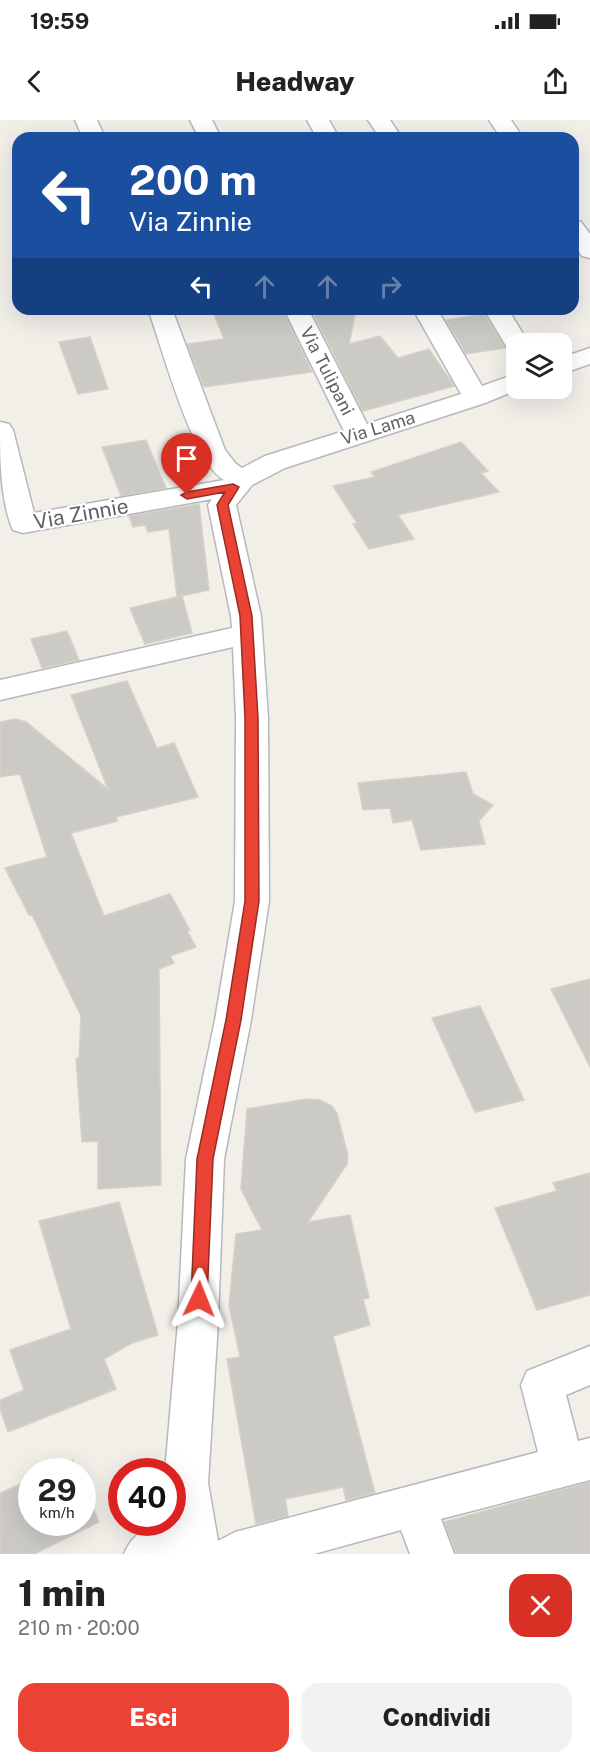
<!DOCTYPE html>
<html lang="it">
<head>
<meta charset="utf-8">
<style>
  :root { --surface:#fff; --page:#f2f2f2; --text:#222; --muted:#767676; --accent:#ea4335 }
  body { margin:0; font-family:"Public Sans",sans-serif; background:var(--page); color:var(--text); height:100vh; display:flex; flex-direction:column; font-size:22px; white-space:nowrap }
  * { box-sizing:border-box; margin:0 }
  p { font-size:20px; color:var(--muted) }
  .icon { flex:none; width:33px; height:33px; fill:none; stroke:currentColor; stroke-width:2; stroke-linecap:round; stroke-linejoin:round }
  .map { position:relative; height:1434px; overflow:hidden }
  .side { display:flex; flex-direction:column; background:var(--surface); flex:1 }
  .side>* { flex:none }
  .banner { position:absolute; left:12px; top:12px; width:567px; height:183px; border-radius:18px; box-shadow:0 6px 24px #0002; background:#1a4fa0; color:#fff; overflow:hidden }
  .fabs { position:absolute; left:506px; top:213px; display:grid; gap:12px }
  .fabs a { display:grid; place-items:center; width:66px; height:66px; border-radius:12px; background:var(--surface); box-shadow:0 6px 24px #0002; font-size:30px }
  .speed { position:absolute; left:18px; top:1338px; display:flex; gap:12px; font-size:30px; font-weight:700; text-align:center }
  .speed>* { display:grid; place-content:center; width:78px; height:78px; border-radius:50%; background:var(--surface); box-shadow:0 6px 24px #0002; line-height:1 }
  .speed small { font-size:15px; font-weight:400 }
  .speed .limit { border:9px solid #d22; background:#fff; color:#111 }
  .pin { position:absolute; display:grid; place-items:center; width:51px; height:51px; color:#fff; margin:-62px -26px; border-radius:50% 50% 50% 0; rotate:-45deg; box-shadow:0 0 6px #0007 }
  .pin .icon { rotate:45deg }
  .me { position:absolute; width:66px; margin:-33px; rotate:2deg; stroke-linejoin:round; filter:drop-shadow(0 0 4px #0008) }
  .turn { display:flex; align-items:center; gap:21px; height:126px; padding:0 18px; font-size:27px }
  .turn .icon { width:78px; height:78px; stroke-width:2.5 }
  .turn b { display:block; font-size:42px; line-height:51px }
  .lanes { display:flex; align-items:center; height:57px; padding:0 18px; background:#0003; justify-content:center; gap:30px; direction:ltr }
  .lanes .off { opacity:.35 }
  .round { display:grid; place-items:center; flex:none; width:63px; height:63px; border-radius:18px; background:var(--page) }
  .head { display:flex; align-items:center; justify-content:space-between; height:102px; padding:0 18px }
  h1 { font-size:36px; font-weight:800; line-height:45px }
  .action { display:flex; gap:12px; margin-top:auto; padding:12px 18px }
  .action a { flex:1; height:69px; border-radius:18px; background:var(--accent); color:#fff; font-size:24px; font-weight:800; line-height:69px; text-align:center }
  .action a+a { background:var(--page); color:var(--text) }
  .status { display:flex; justify-content:space-between; align-items:center; height:42px; padding:0 30px; background:var(--surface); direction:ltr }
  .status svg { height:16px; fill:currentColor }
  header { display:flex; justify-content:space-between; align-items:center; height:78px; padding:0 18px; background:var(--surface); font-size:27px; font-weight:800 }
  .map>svg:first-child { display:block }
  .building { fill:#cccac5; stroke:#d6d1c6; stroke-width:1.5 }
  .lines { fill:none; stroke-linecap:round; stroke-linejoin:round }
  .minor-casing { stroke:#b5b8bc; stroke-width:3 }
  .minor { fill:#fff; fill-rule:evenodd }
  .route { fill:#ea4335; stroke:#982c22; stroke-width:1.5 }
  .labels { text-anchor:middle; stroke-width:4.5; stroke-linejoin:round; paint-order:stroke }
  .far-street-label { font-size:18px; fill:#5f6368; stroke:#fff }
  .street-label { font-size:21px; fill:#5f6368; stroke:#fff }
</style>
</head>
<body>
<div class="status"><b>19:59</b><svg viewBox="0 0 49 12"><path d="M0 12V9h3v3zM5 12V6h3v6zM10 12V3h3v9zM15 12V0h3v12zM26 1h20v11H26zM47 4h2v5h-2z"/></svg></div>
<header><svg class="icon" aria-label="back" viewBox="0 0 24 24"><path d="M15 5l-7 7 7 7"/></svg>Headway<svg class="icon" aria-label="share" viewBox="0 0 24 24"><path d="M12 15V3M7 8l5-5 5 5M5 13v7h14v-7"/></svg></header>
<div class="map">
<svg width="590" height="1434" viewBox="0 0 590 1434">
  <rect width="100%" height="100%" fill="#f1efe8"/>
  <g class="building">
    <path d="M 212,189 L 282,189 L 312,252 L 204,267 L 187,224 L 224,219 Z"/>
    <path d="M 311,189 L 356,189 L 349,224 L 380,216 L 398,238 L 429,229 L 454,266 L 363,291 Z"/>
    <path d="M 484,194 L 505,228 L 466,234 L 446,200 Z"/>
    <path d="M 90,217 L 108,269 L 78,274 L 59,222 Z"/>
    <path d="M 146,320 L 166,368 L 121,376 L 102,327 Z"/>
    <path d="M 461,322 L 488,351 L 481,353 L 499,372 L 398,395 L 414,419 L 369,429 L 353,404 L 357,403 L 333,366 L 375,357 L 371,352 Z"/>
    <path d="M 199,384 L 209,470 L 182,476 L 192,513 L 145,524 L 130,488 L 177,477 L 169,409 L 148,412 L 145,405 L 133,407 L 129,396 Z"/>
    <path d="M 67,511 L 79,540 L 42,548 L 31,519 Z"/>
    <path d="M 127,561 L 157,628 L 174,623 L 198,677 L 116,697 L 118,701 L 71,713 L 104,796 L 170,774 L 190,810 L 187,811 L 196,827 L 170,836 L 174,843 L 159,849 L 161,1065 L 98,1069 L 98,1021 L 82,1022 L 76,938 L 79,938 L 81,896 L 32,795 L 29,795 L 5,748 L 47,737 L 20,654 L 0,657 L 0,602 L 16,599 L 26,602 L 108,669 L 71,575 Z"/>
    <path d="M 466,652 L 473,674 L 493,685 L 479,701 L 485,724 L 421,730 L 412,700 L 393,703 L 390,688 L 363,690 L 358,663 Z"/>
    <path d="M 590,859 L 590,947 L 551,869 Z"/>
    <path d="M 480,886 L 524,980 L 475,992 L 432,898 Z"/>
    <path d="M 307,979 L 320,980 L 332,986 L 337,993 L 348,1036 L 347,1044 L 308,1102 L 350,1095 L 369,1178 L 363,1179 L 370,1205 L 333,1216 L 375,1373 L 346,1380 L 343,1367 L 285,1379 L 288,1396 L 256,1404 L 227,1239 L 240,1237 L 229,1185 L 236,1114 L 262,1110 L 241,1069 L 247,989 Z"/>
    <path d="M 590,1053 L 590,1175 L 537,1190 L 495,1088 L 557,1071 L 553,1063 Z"/>
    <path d="M 119,1082 L 158,1215 L 132,1223 L 104,1239 L 116,1269 L 8,1312 L 0,1289 L 0,1280 L 24,1270 L 10,1230 L 71,1209 L 39,1101 Z"/>
    <path d="M 73,1340 L 77,1352 L 47,1352 Z"/>
    <path d="M 32,1359 L 32,1402 L 82,1402 L 82,1364 L 99,1402 L 34,1434 L 0,1434 L 0,1373 Z"/>
    <path d="M 590,1362 L 590,1434 L 456,1434 L 444,1402 Z"/>
  </g>
  <g class="lines">
    <g class="minor-casing">
      <g id="minor">
        <path d="M 75,0 L 97,0 L 105,18 L 83,18 Z"/>
        <path d="M 190,0 L 212,0 L 221,18 L 199,18 Z"/>
        <path d="M 307,0 L 329,0 L 339,18 L 317,18 Z"/>
        <path d="M 368,0 L 390,0 L 402,18 L 380,18 Z"/>
        <path d="M 489,0 L 511,0 L 523,18 L 501,18 Z"/>
        <path d="M 573,100 L 581,102 L 590,114 L 590,138 L 582,136 L 573,124 Z"/>
        <path d="M 148,189 L 172,189 L 225,330 L 236,344 L 242,348 L 265,336 L 344,311 L 284,189 L 308,189 L 367,304 L 461,274 L 413,189 L 437,189 L 482,266 L 516,254 L 516,268 L 522,268 L 485,283 L 285,348 L 252,365 L 236,385 L 261,496 L 268,598 L 269,781 L 251,900 L 224,1039 L 218,1202 L 208,1363 L 218,1421 L 235,1412 L 538,1332 L 521,1265 L 527,1251 L 590,1226 L 590,1265 L 566,1275 L 578,1321 L 590,1318 L 590,1360 L 441,1399 L 454,1434 L 410,1434 L 401,1410 L 314,1434 L 124,1434 C 132,1414 150,1402 172,1402 L 172,1352 L 165,1352 L 178,1202 L 186,1039 L 215,900 L 235,781 L 236,598 L 233,527 L 0,580 L 0,560 L 232,508 L 231,496 L 208,385 L 212,379 L 23,413 L 13,410 C 0,381 0,335 0,302 L 9,304 L 13,310 L 34,393 L 224,360 C 192,342 162,227 148,189 Z"/>
        <path d="M 484,189 L 508,189 L 529,224 L 516,224 L 516,231 L 508,229 Z"/>
        <path d="M 590,228 L 590,244 L 561,254 L 561,238 Z"/>
      </g>
    </g>
    <use href="#minor" class="minor"/>
  </g>
  <path class="route" d="M 233,364 L 239,367 L 228,385 L 252,496 L 258,598 L 259,781 L 241,900 L 213,1039 L 207,1179 L 205,1184 L 199,1187 L 193,1184 L 191,1179 L 197,1039 L 226,900 L 245,781 L 245,598 L 240,496 L 217,385 L 225,372 L 187,379 L 181,375 L 187,372 Z"/>
  <g class="labels">
    <g class="far-street-label">
      <text transform="translate(327 251) rotate(63)" y="6">Via Tulipani</text>
      <text transform="translate(378 308) rotate(-17)" y="6">Via Lama</text>
    </g>
    <g class="street-label">
      <text transform="translate(81 394) rotate(-10)" y="7">Via Zinnie</text>
    </g>
  </g>
</svg>
<div class="fabs">
<a><svg class="icon" aria-label="layers" viewBox="0 0 24 24"><path d="M12 4l9 5-9 5-9-5zM3 14l9 5 9-5"/></svg></a>
</div>
<div class="speed"><div>29<small>km/h</small></div><div class="limit">40</div></div>
<div class="pin" style="left:187px;top:375px;background:#d93025"><svg class="icon" aria-label="arrive" viewBox="0 0 24 24"><path d="M6 21V4h12l-3 4 3 4H6"/></svg></div>
<svg class="me" style="left:199px;top:1179px" viewBox="-20 -20 40 40"><path d="M0-17L14 15 0 8-14 15z" fill="#ea4335" stroke="#fff" stroke-width="4"/></svg>
<div class="banner">
<div class="turn"><svg class="icon" aria-label="left" viewBox="0 0 24 24"><path d="M17 20v-9H6M10 6l-5 5 5 5"/></svg><div><b>200 m</b>Via Zinnie</div></div>
<div class="lanes"><svg class="icon" aria-label="left" viewBox="0 0 24 24"><path d="M17 20v-9H6M10 6l-5 5 5 5"/></svg><svg class="icon off" aria-label="ahead" viewBox="0 0 24 24"><path d="M12 20V5M6 11l6-6 6 6"/></svg><svg class="icon off" aria-label="ahead" viewBox="0 0 24 24"><path d="M12 20V5M6 11l6-6 6 6"/></svg><svg class="icon off" aria-label="right" viewBox="0 0 24 24"><path d="M7 20v-9h11M14 6l5 5-5 5"/></svg></div>
</div>
</div>
<section class="side">
<div class="head"><div><h1>1 min</h1><p>210 m · 20:00</p></div><a class="round" style="background:#d93025;color:#fff"><svg class="icon" aria-label="close" viewBox="0 0 24 24"><path d="M6 6l12 12M18 6L6 18"/></svg></a></div>
<div class="action"><a>Esci</a><a>Condividi</a></div>
</section>
</body>
</html>
